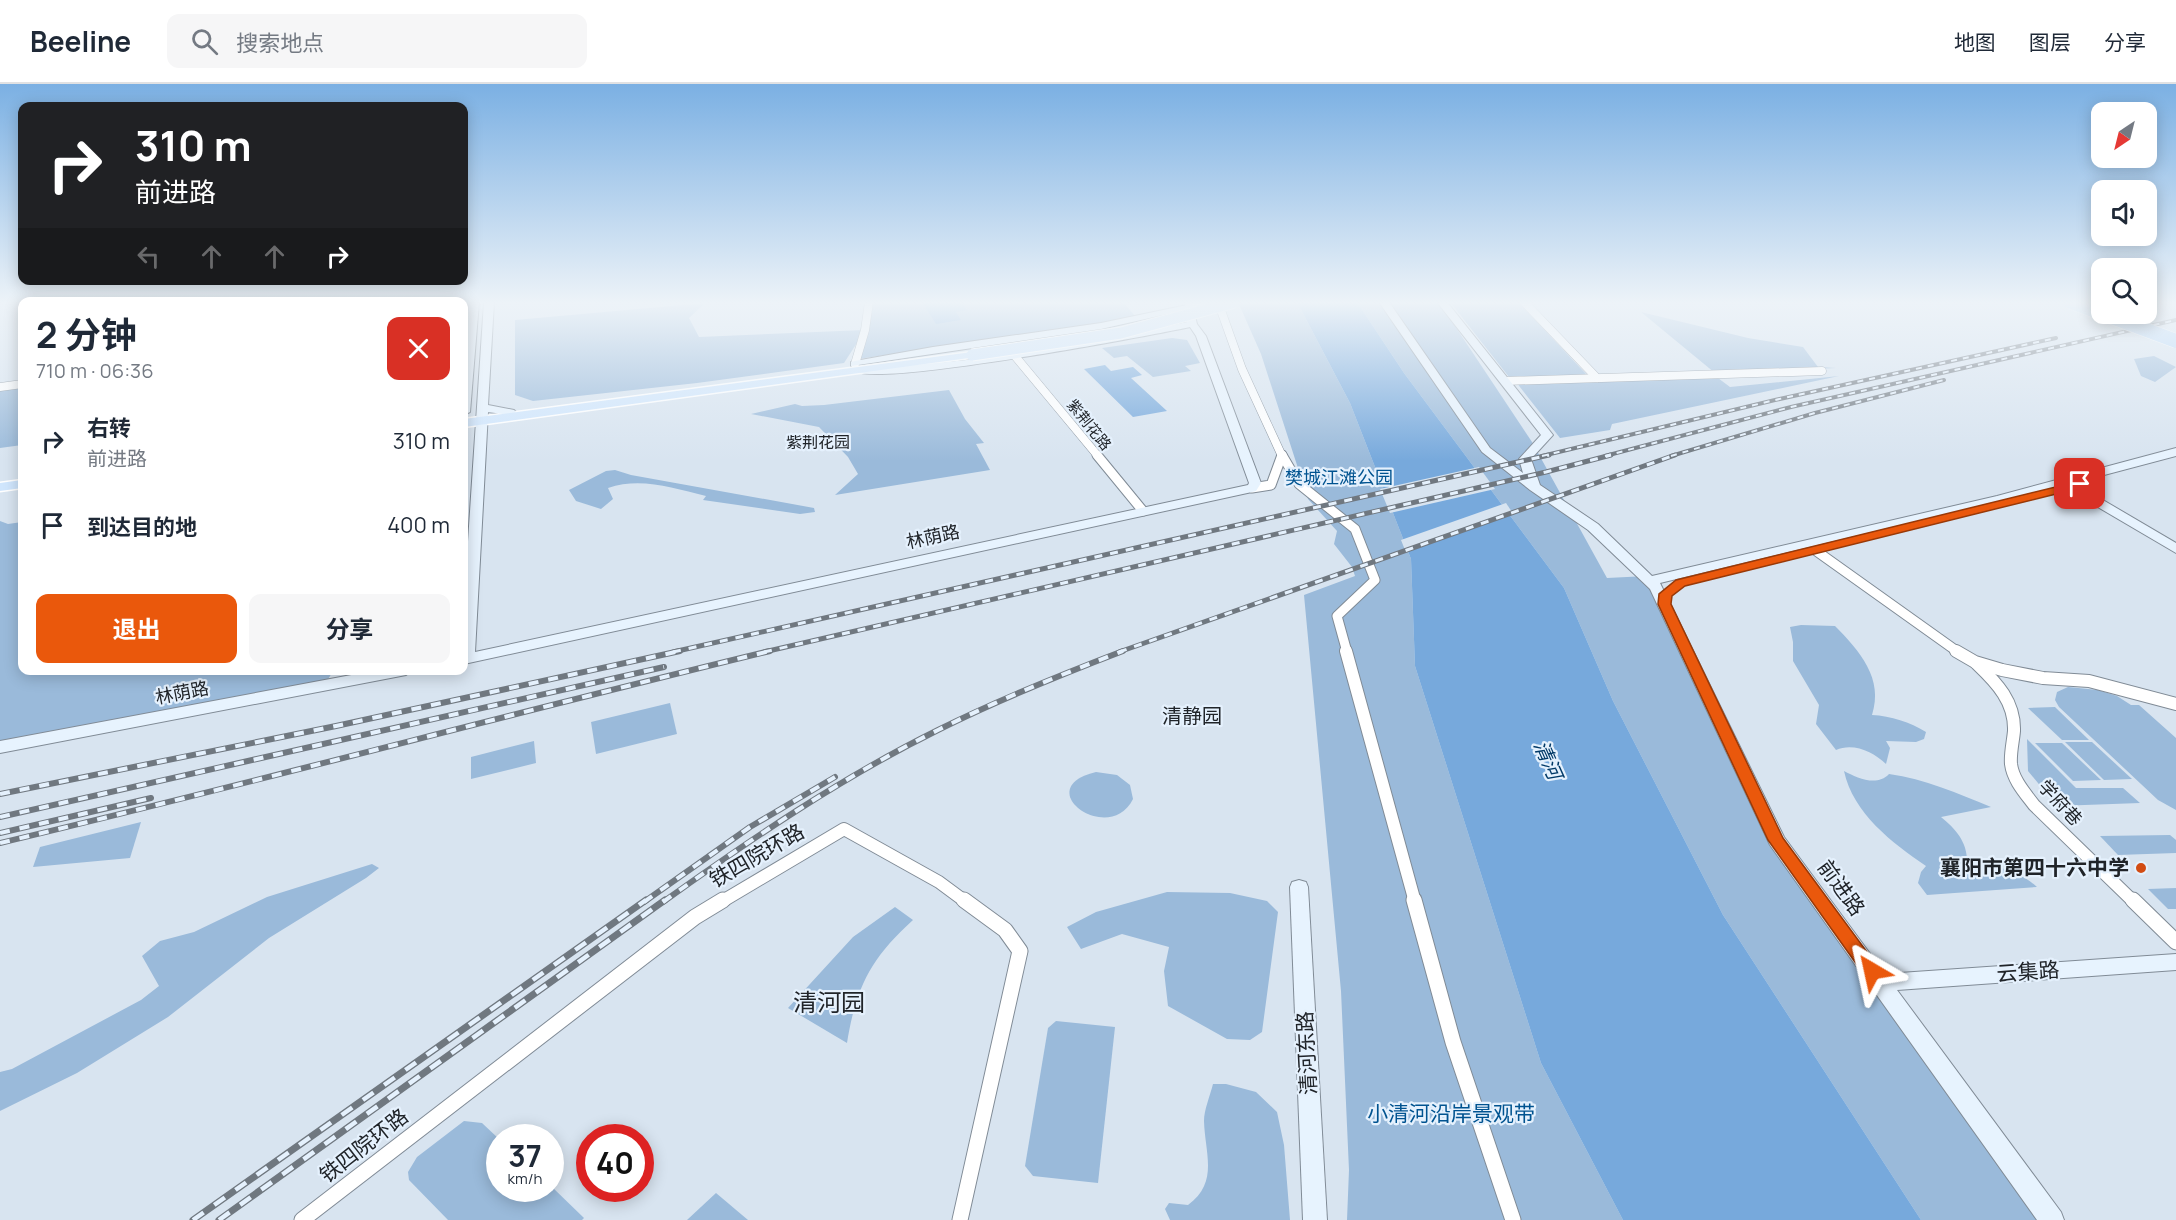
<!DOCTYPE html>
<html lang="zh">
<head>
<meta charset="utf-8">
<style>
  :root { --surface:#fff; --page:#f6f6f7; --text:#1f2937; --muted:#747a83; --line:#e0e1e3; --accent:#ea580c }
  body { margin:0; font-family:Manrope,"Noto Sans SC",sans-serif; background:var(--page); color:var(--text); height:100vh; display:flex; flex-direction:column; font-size:22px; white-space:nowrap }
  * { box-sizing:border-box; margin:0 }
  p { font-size:20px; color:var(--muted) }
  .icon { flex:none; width:33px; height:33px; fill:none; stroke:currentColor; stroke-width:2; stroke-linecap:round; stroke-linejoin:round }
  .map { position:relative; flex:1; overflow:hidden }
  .details { position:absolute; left:18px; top:213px; width:450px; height:378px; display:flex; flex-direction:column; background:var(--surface); border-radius:12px; box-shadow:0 3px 15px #0003 }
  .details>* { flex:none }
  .top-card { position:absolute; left:18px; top:18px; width:450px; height:183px; border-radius:12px; box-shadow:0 3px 15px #0003; background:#202124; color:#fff; overflow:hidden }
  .needle { width:39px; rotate:215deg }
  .buttons { position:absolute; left:2091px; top:18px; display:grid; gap:12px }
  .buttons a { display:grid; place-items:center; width:66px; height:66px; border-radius:12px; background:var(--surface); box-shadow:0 3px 15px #0003; font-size:30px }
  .speed { position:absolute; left:486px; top:1040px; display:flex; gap:12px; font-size:30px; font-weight:700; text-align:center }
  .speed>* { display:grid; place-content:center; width:78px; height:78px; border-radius:50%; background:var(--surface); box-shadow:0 3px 15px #0003; line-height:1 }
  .speed small { font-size:15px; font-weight:400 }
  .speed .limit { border:9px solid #d22; background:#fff; color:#111 }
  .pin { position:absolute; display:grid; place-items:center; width:51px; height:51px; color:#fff; margin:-26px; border-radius:12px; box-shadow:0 3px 9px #0006 }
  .me { position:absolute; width:66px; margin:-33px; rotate:324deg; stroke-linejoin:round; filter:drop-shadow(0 0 4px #0008) }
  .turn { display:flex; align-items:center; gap:21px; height:126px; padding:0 18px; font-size:27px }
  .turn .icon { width:78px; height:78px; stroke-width:2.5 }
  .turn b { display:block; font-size:42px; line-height:51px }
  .lanes { display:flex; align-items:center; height:57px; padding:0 18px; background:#0003; justify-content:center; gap:30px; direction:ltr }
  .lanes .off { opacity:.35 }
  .round { display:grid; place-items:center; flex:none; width:63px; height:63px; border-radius:12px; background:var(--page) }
  .summary { display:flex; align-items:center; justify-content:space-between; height:102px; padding:0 18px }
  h1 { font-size:36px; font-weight:700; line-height:45px }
  .cta { display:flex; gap:12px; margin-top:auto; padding:12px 18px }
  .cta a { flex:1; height:69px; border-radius:12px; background:var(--accent); color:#fff; font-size:24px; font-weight:700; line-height:69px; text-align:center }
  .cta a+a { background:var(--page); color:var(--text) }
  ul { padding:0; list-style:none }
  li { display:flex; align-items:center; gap:18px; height:84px; padding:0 18px }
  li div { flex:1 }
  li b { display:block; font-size:22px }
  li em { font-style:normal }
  header { display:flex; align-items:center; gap:36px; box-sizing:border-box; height:84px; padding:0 30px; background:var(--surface); border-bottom:2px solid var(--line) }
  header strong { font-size:28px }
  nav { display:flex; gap:33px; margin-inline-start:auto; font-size:21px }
  .search { width:420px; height:54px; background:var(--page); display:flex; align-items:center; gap:15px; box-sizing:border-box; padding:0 21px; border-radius:12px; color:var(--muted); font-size:22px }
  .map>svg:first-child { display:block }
  .green { fill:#9abada }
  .water { fill:#77a9dc }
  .pier { fill:#d8e4f0 }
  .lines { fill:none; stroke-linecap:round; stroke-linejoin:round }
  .street-far3-casing { stroke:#808b96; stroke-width:9 }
  .street-far2-casing { stroke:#808b96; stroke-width:11 }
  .street-far1-casing { stroke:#808b96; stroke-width:14 }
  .street-casing { stroke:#808b96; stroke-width:17 }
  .secondary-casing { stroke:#808b96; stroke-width:2 }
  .primary-casing { stroke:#fff; stroke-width:3 }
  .street-far3 { stroke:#fff; stroke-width:8 }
  .street-far2 { stroke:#fff; stroke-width:9 }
  .street-far1 { stroke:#fff; stroke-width:12 }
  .street { stroke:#fff; stroke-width:15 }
  .secondary { fill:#e7f3fe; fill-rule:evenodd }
  .primary { fill:#d0e6fd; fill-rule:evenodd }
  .rail-far3-casing { stroke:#707880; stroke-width:4 }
  .rail-far2-casing { stroke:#707880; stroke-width:5 }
  .rail-far1-casing { stroke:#707880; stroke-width:6 }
  .rail-casing { stroke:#707880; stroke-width:7 }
  .rail-far3 { stroke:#e5f1fd; stroke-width:2; stroke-dasharray:6; stroke-linecap:butt }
  .rail-far2 { stroke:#e5f1fd; stroke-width:3; stroke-dasharray:8; stroke-linecap:butt }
  .rail-far1 { stroke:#e5f1fd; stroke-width:4; stroke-dasharray:10; stroke-linecap:butt }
  .rail { stroke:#e5f1fd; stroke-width:4.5; stroke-dasharray:13; stroke-linecap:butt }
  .primary-bridge-casing { stroke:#fff; stroke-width:13; stroke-linecap:butt }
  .highway-bridge-casing { stroke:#fff; stroke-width:15; stroke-linecap:butt }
  .primary-bridge { stroke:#d0e6fd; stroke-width:11 }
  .highway-bridge { stroke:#b0d6fc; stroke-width:14 }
  .route { fill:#ea580c; stroke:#983908; stroke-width:1.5 }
  .poi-dot { fill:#d24c13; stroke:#e5f1fd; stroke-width:2 }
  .labels { text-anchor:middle; stroke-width:4.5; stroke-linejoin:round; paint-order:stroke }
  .far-street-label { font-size:15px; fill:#202429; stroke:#e5f1fd }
  .far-neighbourhood-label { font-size:16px; fill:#202429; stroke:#e5f1fd }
  .park-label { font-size:18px; fill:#005390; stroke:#e5f1fd }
  .street-label { font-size:18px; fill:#202429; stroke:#e5f1fd }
  .neighbourhood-label { font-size:20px; fill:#202429; stroke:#e5f1fd }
  .water-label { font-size:20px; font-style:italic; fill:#003967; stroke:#e5f1fd }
  .near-street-label { font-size:21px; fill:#202429; stroke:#e5f1fd }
  .near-poi-label { font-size:21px; font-weight:bold; fill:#202429; stroke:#e5f1fd; text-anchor:end }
  .near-park-label { font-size:21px; fill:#005390; stroke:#e5f1fd }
  .near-neighbourhood-label { font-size:24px; fill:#202429; stroke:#e5f1fd }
</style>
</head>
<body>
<header>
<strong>Beeline</strong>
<div class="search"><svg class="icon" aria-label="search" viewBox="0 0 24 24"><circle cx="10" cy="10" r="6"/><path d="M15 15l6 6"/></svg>搜索地点</div>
<nav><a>地图</a><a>图层</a><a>分享</a></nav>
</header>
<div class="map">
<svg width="2176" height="1136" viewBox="0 0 2176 1136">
  <rect width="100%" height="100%" fill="#d8e4f0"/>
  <g class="green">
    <path d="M 869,218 L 1132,218 L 1124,219 L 1135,232 L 1130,235 L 858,275 L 864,248 L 844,279 L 697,299 L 533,317 L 515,311 L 515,236 L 705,219 L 689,234 L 699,253 L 865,246 Z"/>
    <path d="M 1238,218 L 1297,218 L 1350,319 L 1411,475 L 1415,582 L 1541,979 L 1623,1136 L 1347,1136 L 1349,1086 L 1341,907 L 1304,511 L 1355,492 L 1352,483 L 1334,460 L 1337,447 L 1308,415 L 1261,270 Z"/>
    <path d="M 1357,218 L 1439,218 L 1532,358 L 1607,494 L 1647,492 L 1776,756 L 2052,1136 L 1921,1136 L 1723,831 L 1613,617 L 1564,504 L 1404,289 Z"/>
    <path d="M 1450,218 L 1518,218 L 1587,291 L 1509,293 Z"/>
    <path d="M 1641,228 L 1748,254 L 1803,263 L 1818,283 L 1836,284 L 1715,289 Z"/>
    <path d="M 1172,254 L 1187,256 L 1200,279 L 1185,282 L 1191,287 L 1153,293 L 1127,272 L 1114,274 L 1102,264 Z"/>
    <path d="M 2154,272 L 2176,283 L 2155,298 L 2141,292 L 2134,275 Z"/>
    <path d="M 1839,292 L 1612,340 L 1610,346 L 1560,354 L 1516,298 L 1718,294 L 1730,303 Z"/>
    <path d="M 22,300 L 22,361 L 0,364 L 0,303 Z"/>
    <path d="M 949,306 L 965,335 L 984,359 L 976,360 L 990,386 L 835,411 L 858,390 L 848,373 L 819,343 L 751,330 L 795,320 L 802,322 L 824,321 Z"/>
    <path d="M 615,386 L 631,391 L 814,424 L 815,428 L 800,430 L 703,416 L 706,412 C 672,404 641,393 608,404 L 613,415 L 601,425 L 576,417 L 569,406 L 606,387 Z"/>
    <path d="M 0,437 L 8,440 L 22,438 L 22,586 L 333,587 L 327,597 L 0,659 Z"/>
    <path d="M 1801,541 L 1835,542 C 1860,567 1884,595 1872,631 C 1891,632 1910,638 1926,648 L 1924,655 L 1916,658 L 1886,657 L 1890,664 L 1886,680 C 1874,668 1853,658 1836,666 L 1816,640 L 1819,621 L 1793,577 L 1793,558 L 1790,543 Z"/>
    <path d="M 2068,603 L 2098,606 L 2117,612 L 2131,621 L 2139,621 L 2176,654 L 2176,726 L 2158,716 L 2059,623 L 2055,616 L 2057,608 Z"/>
    <path d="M 670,619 L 677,650 L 596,670 L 591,638 Z"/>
    <path d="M 2055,623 L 2089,656 L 2062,656 L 2028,624 Z"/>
    <path d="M 2027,655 L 2076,704 L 2123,704 L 2140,719 L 2057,722 L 2028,687 Z"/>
    <path d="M 534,657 L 536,679 L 471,695 L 471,673 Z"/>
    <path d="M 2065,658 L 2092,658 L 2132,695 L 2104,696 Z"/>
    <path d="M 2035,659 L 2062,659 L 2101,696 L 2073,697 Z"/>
    <path d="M 1844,687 C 1857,694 1877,703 1889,690 C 1925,695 1957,709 1991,723 L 1941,733 C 1956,745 1968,759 1967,779 C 1994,781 2017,785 2037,803 L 1927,811 L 1918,799 L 1921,788 L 1926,782 C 1892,759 1853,729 1844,687 Z"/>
    <path d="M 1096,688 L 1117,691 L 1130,701 L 1133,715 C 1109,763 1028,704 1096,688 Z"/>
    <path d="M 141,738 L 130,774 L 33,783 L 40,763 Z"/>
    <path d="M 2170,751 L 2176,756 L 2176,769 L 2118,771 L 2100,752 Z"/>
    <path d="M 372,780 L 379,784 L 366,794 L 269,854 L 168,933 L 77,989 L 0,1027 L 0,988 L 12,985 L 141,916 L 159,902 L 142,872 L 160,857 L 194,848 L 267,813 Z"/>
    <path d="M 2176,804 L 2176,825 L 2168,825 L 2148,805 Z"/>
    <path d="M 1167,808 L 1230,809 L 1267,817 L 1278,828 L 1262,948 L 1250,956 L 1227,955 L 1168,922 L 1164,887 L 1169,863 L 1122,850 L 1081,865 L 1067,843 L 1096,828 Z"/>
    <path d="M 895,823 L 913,836 C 871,874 856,903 847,959 L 788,924 L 853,853 Z"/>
    <path d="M 1056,937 L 1115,943 L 1098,1099 L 1033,1092 L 1025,1082 L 1048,944 Z"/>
    <path d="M 1213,1000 L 1226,1000 L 1256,1008 L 1277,1028 L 1284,1061 L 1290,1136 L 1170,1136 L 1165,1125 L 1169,1119 L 1188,1121 C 1219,1098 1205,1070 1204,1037 C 1204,1026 1210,1012 1213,1000 Z"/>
    <path d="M 464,1037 L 482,1039 L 499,1055 L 500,1104 L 551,1102 L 584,1134 L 582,1136 L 448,1136 L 409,1096 L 408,1088 L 417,1073 Z"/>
    <path d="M 716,1109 L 748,1136 L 687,1136 Z"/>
  </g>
  <g class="water">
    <path d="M 922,218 L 961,218 L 967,226 L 956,228 L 961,236 L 936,240 Z"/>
    <path d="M 1297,218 L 1357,218 L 1404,289 L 1564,504 L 1613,617 L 1723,831 L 1921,1136 L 1623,1136 L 1541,979 L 1415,582 L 1411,475 L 1350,319 Z"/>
    <path d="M 1105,281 L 1111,287 L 1133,283 L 1142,291 L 1131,294 L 1167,327 L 1133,333 L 1084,285 Z"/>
  </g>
  <g class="pier">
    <path d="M 1479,383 L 1495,405 L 1390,429 L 1380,405 Z"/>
    <path d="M 1506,419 L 1512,428 L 1405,466 L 1401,456 Z"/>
  </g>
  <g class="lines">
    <g class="street-far3-casing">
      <g id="street-far3">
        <path d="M 1218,218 L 1242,285 L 1282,372"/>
        <path d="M 1524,218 L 1597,294"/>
        <path d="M 1189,222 L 1198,218"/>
        <path d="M 1015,272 L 1098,372"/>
        <path d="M 855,280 L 865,246 L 869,218"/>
        <path d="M 1505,297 L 1822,287"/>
        <path d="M 0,303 L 22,300"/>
      </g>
    </g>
    <g class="street-far2-casing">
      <g id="street-far2">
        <path d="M 1097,371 L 1143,427"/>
        <path d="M 1282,371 L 1299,400 L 1355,445 L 1375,496 L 1337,532 L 1347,568"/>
        <path d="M 1252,404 L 1271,401 L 1282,371"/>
        <path d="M 1815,466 L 1958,568"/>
      </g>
    </g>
    <g class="street-far1-casing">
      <g id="street-far1">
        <path d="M 1346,567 L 1415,818"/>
        <path d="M 1956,567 L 1975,578 L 2002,586 L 2043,594 L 2089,597 L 2176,620"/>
        <path d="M 1977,580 C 1997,599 2015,618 2014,647 C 2013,658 2010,670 2011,680 C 2013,696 2025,709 2034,721 L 2134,818"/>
        <path d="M 721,818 L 844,745 L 939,798 L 966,818"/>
      </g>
    </g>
    <g class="street-casing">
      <g id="street">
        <path d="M 1414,816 L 1453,958 L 1513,1136"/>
        <path d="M 2133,816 L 2176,858"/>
        <path d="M 302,1136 L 695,833 L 723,816"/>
        <path d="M 960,1136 L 1020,867 L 1005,846 L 964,816"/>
      </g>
    </g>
    <g class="secondary-casing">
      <g id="secondary">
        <path d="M 469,218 L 479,218 L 470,328 L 464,331 L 464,277 Z"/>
        <path d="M 484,218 L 494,218 L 488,321 L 514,326 L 516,328 L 510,331 L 488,328 L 475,568 L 1248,401 L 1249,399 L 1196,252 L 1190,243 C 1149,252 876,303 856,287 L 861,284 C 970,280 1080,262 1187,238 L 1185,226 L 1101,245 L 851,282 L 851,278 L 855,277 L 933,263 L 1101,239 L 1192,220 L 1197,240 L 1206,252 L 1261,399 L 1256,407 L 1252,408 L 464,580 L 464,517 Z"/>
        <path d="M 1379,218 L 1389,218 L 1490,364 L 1523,389 L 1519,375 L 1541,351 L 1437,218 L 1447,218 L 1553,351 L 1531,375 L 1540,401 L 1598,440 L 1652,492 L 1997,412 L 2176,364 L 2176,372 L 2074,399 L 2176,459 L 2176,469 L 2062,402 L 1660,499 L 1784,753 L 1885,890 L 2176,870 L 2176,886 L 1897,906 L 2061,1128 L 2064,1136 L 2037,1136 L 1770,761 L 1650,505 L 1588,446 L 1530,406 L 1482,368 Z"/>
        <path d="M 378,586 L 413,586 L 406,591 L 0,669 L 0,657 Z"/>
        <path d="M 1299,796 L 1306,798 L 1308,803 L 1327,1136 L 1303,1136 L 1290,803 L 1292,798 Z"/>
      </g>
    </g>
    <g class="primary-casing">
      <g id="primary">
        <path d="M 972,268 L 978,271 L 976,273 L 464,343 L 464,335 Z"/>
        <path d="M 22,396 L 22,404 L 0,407 L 0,399 Z"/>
      </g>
    </g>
    <use href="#street-far3" class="street-far3"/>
    <use href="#street-far2" class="street-far2"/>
    <use href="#street-far1" class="street-far1"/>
    <use href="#street" class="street"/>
    <use href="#secondary" class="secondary"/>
    <use href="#primary" class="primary"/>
    <g class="rail-far3-casing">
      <g id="rail-far3">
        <path d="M 1542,372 L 1775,316 L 2056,254"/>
        <path d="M 1605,372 L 1791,323 L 2176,236"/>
        <path d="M 1671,372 L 1815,329 L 1944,296"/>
      </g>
    </g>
    <g class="rail-far2-casing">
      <g id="rail-far2">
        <path d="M 673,568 L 1549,371"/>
        <path d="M 764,568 L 1546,388 L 1611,371"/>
        <path d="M 1119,568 L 1675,371"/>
      </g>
    </g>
    <g class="rail-far1-casing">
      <g id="rail-far1">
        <path d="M 0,710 L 336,642 L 680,567"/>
        <path d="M 0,733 L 664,583"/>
        <path d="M 0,749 L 151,714"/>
        <path d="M 0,759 C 257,698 513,629 770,567"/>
        <path d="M 644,818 L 750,743 L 835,693"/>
        <path d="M 663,818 C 751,755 841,694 938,646 C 998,616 1060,591 1123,567"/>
      </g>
    </g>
    <g class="rail-casing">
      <g id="rail">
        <path d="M 193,1136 L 646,816"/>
        <path d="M 219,1136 L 665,816"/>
      </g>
    </g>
    <use href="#rail-far3" class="rail-far3"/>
    <use href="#rail-far2" class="rail-far2"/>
    <use href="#rail-far1" class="rail-far1"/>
    <use href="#rail" class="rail"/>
    <g class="primary-bridge-casing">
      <path id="primary-bridge" d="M 972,271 L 1121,249 L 1235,218"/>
    </g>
    <g class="highway-bridge-casing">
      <path id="highway-bridge" d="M 2071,218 L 2176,257"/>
    </g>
    <use href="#primary-bridge" class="primary-bridge"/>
    <use href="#highway-bridge" class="highway-bridge"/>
  </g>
  <linearGradient id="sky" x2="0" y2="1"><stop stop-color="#7bb0e3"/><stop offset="0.58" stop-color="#edf3f8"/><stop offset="1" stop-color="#edf3f8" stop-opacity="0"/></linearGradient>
  <rect width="2176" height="377" fill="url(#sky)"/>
  <path class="route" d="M 2080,397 L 2085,400 L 2084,403 L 1685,502 L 1672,512 L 1671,520 L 1783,754 L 1881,887 L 1878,892 L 1872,894 L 1865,892 L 1768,756 L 1658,520 L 1659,510 L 1676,496 Z"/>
  <circle class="poi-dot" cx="2141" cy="784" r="6"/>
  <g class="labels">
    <g class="far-street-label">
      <text transform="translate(1089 341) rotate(51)" y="5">紫荆花路</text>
    </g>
    <g class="far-neighbourhood-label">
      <text x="818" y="364">紫荆花园</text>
    </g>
    <g class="park-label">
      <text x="1339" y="400">樊城江滩公园</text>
    </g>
    <g class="street-label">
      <text transform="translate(933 453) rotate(-12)" y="6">林荫路</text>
      <text transform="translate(182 609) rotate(-11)" y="6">林荫路</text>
      <text transform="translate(2060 719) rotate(47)" y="6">学府巷</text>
    </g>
    <g class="neighbourhood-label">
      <text x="1192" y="639">清静园</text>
    </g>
    <g class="water-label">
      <text transform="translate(1548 676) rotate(66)" y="7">清河</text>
    </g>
    <g class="near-street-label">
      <text transform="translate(757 772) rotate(-30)" y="7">铁四院环路</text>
      <text transform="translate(1841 804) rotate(54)" y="7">前进路</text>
      <text transform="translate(2028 888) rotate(-4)" y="7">云集路</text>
      <text transform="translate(1307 969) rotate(-93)" y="7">清河东路</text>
      <text transform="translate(364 1062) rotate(-38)" y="7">铁四院环路</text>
    </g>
    <g class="near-poi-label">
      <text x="2129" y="791">襄阳市第四十六中学</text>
    </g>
    <g class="near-park-label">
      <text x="1451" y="1037">小清河沿岸景观带</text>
    </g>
    <g class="near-neighbourhood-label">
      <text x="829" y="927">清河园</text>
    </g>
  </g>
</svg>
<div class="buttons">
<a><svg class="needle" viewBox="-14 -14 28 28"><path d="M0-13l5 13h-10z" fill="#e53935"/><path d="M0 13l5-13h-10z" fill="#747a83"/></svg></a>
<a><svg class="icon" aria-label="sound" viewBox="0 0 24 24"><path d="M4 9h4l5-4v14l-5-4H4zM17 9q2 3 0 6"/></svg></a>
<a><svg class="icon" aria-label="search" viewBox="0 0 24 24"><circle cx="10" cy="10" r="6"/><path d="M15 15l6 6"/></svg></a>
</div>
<div class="speed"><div>37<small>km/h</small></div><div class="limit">40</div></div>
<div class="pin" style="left:2080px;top:400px;background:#d93025"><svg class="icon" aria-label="arrive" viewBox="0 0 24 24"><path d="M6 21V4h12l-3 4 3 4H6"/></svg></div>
<svg class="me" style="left:1872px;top:887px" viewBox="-20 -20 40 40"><path d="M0-17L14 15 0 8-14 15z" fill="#ea580c" stroke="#fff" stroke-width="4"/></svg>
<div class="top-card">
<div class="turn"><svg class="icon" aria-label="right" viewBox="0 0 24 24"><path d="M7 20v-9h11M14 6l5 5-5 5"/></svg><div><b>310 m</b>前进路</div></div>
<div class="lanes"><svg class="icon off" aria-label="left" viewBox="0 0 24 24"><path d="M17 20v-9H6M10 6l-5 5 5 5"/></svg><svg class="icon off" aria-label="ahead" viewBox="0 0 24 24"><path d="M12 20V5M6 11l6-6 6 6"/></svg><svg class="icon off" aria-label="ahead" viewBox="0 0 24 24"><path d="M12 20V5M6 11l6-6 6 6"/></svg><svg class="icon" aria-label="right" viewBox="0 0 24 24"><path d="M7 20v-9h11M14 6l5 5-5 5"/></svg></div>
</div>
<section class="details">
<div class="summary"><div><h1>2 分钟</h1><p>710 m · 06:36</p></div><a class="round" style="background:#d93025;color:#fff"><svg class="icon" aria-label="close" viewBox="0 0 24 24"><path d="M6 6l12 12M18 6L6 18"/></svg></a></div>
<ul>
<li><svg class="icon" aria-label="right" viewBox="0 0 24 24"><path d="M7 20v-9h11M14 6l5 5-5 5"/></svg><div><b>右转</b><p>前进路</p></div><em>310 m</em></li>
<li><svg class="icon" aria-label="arrive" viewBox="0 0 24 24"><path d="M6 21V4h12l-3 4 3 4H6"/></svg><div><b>到达目的地</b></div><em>400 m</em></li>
</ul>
<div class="cta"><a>退出</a><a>分享</a></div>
</section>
</div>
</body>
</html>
